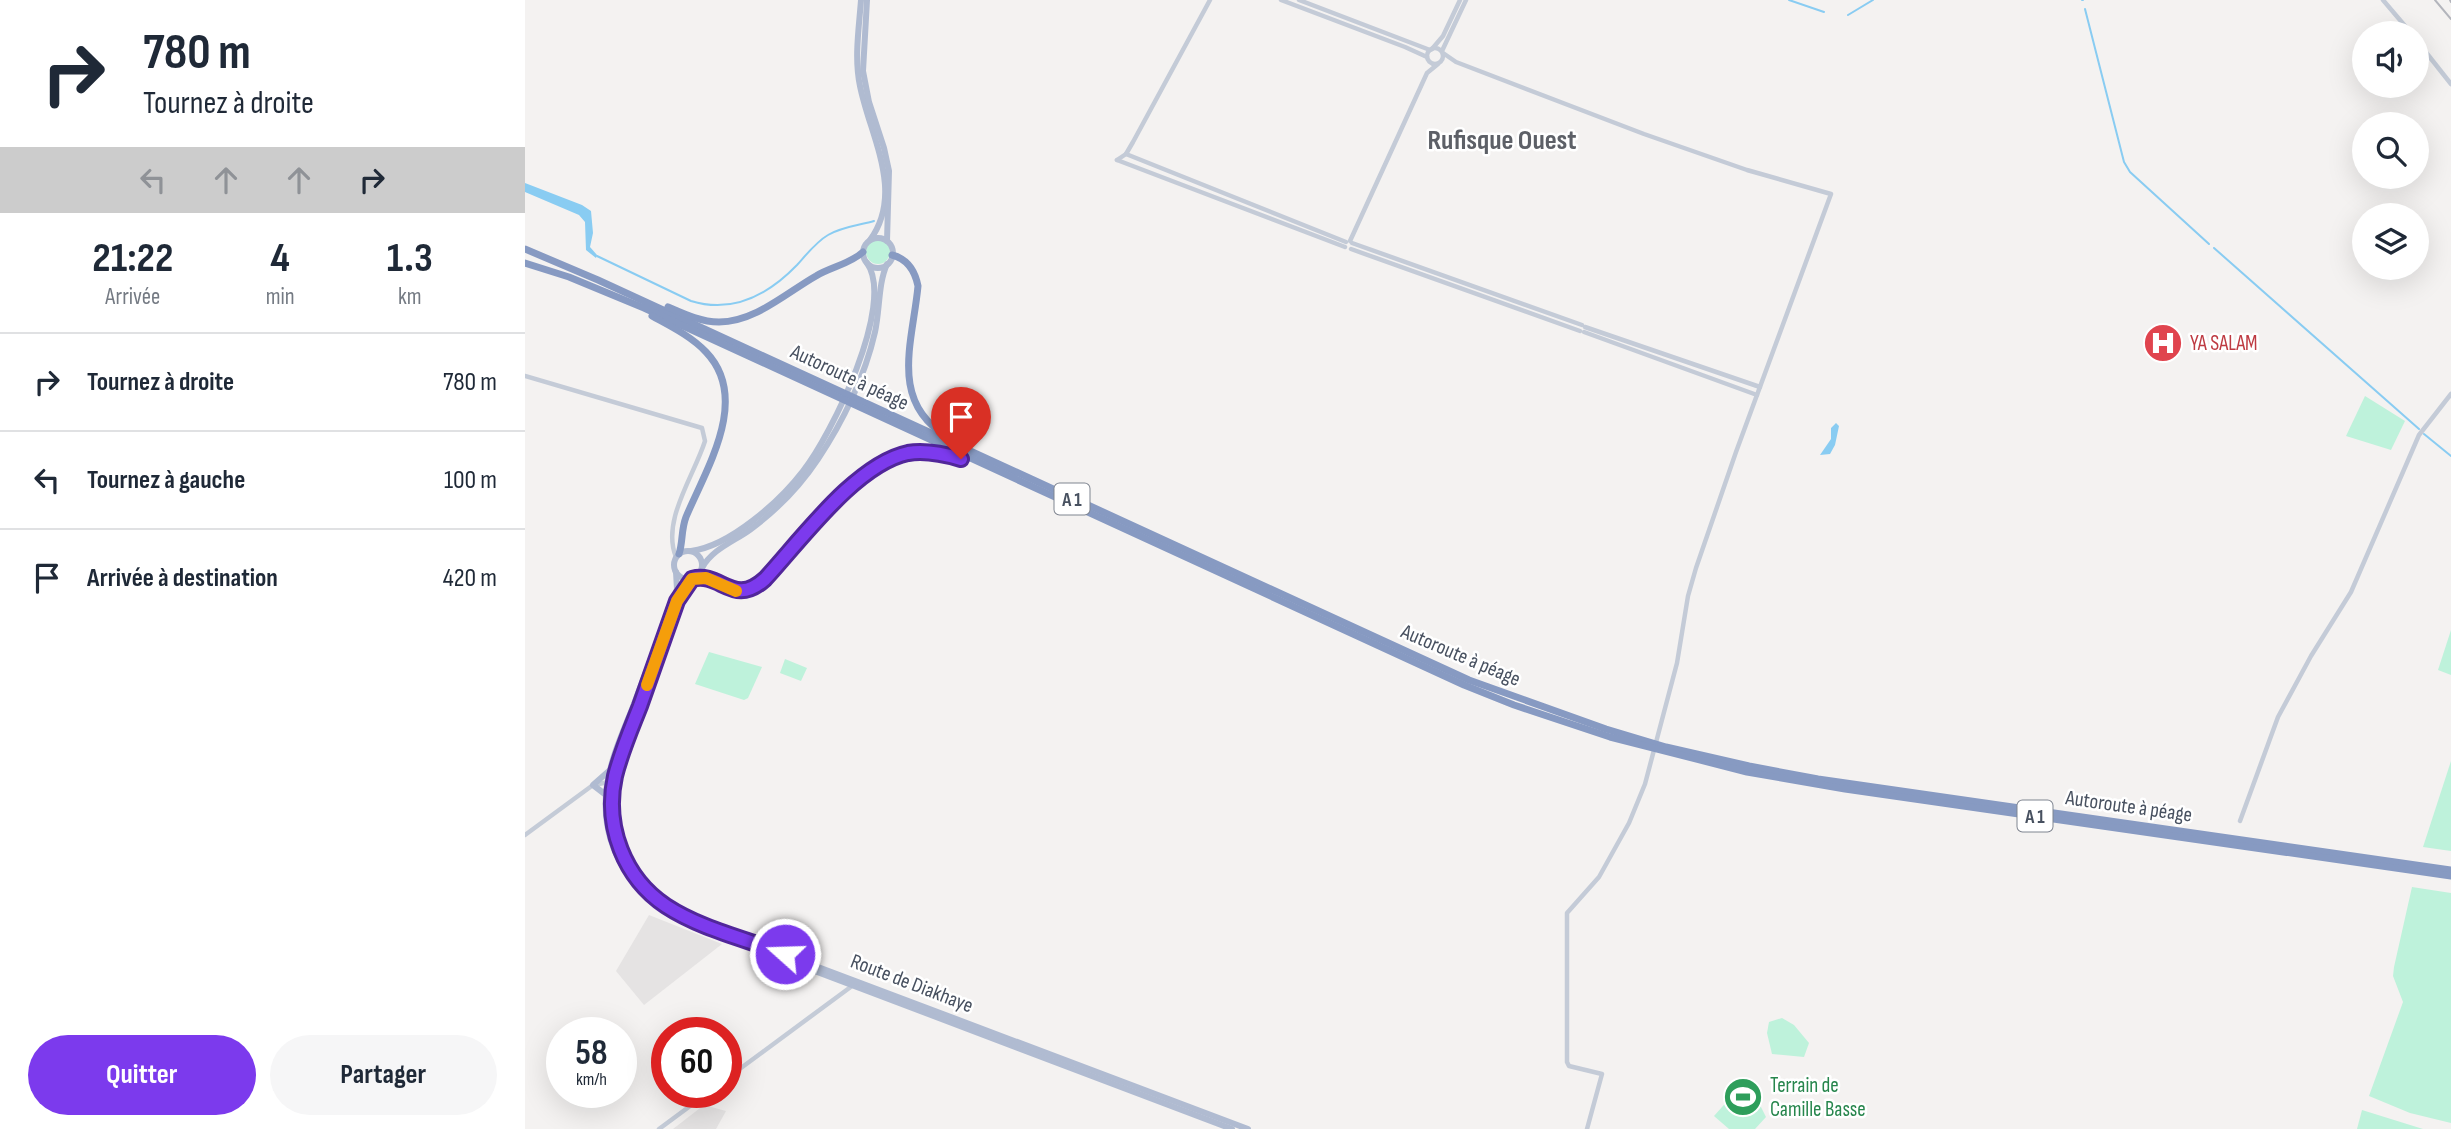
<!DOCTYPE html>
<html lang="fr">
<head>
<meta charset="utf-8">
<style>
  :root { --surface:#fff; --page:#f6f6f7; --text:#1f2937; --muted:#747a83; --line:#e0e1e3; --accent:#7c3aed }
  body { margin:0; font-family:"Sofia Sans Condensed",sans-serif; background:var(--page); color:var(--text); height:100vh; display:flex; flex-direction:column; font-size:26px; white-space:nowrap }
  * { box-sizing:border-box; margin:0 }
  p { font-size:23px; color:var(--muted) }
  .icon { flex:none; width:38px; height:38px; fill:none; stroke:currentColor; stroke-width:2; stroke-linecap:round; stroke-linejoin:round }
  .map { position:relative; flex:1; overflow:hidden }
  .sheet { display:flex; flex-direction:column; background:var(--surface); width:525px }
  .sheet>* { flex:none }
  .banner { background:#fff; color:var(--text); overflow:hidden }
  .controls { position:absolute; left:1827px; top:21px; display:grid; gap:14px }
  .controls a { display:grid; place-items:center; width:77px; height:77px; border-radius:50%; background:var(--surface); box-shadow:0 7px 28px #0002; font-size:35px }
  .speed { position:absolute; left:21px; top:1017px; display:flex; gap:14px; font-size:35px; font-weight:700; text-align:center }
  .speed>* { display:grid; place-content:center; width:91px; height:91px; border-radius:50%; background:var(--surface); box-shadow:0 7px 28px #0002; line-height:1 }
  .speed small { font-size:18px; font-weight:400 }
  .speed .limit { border:10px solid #d22; background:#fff; color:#111 }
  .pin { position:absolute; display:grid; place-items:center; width:60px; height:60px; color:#fff; margin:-72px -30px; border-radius:50% 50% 50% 0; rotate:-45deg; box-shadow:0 0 7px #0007 }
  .pin .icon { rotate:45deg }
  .me { position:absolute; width:77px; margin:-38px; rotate:290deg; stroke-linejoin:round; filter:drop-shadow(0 0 5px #0008) }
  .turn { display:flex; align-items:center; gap:24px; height:147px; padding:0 28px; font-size:32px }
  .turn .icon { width:91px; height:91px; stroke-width:2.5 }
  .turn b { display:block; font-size:49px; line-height:60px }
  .lanes { display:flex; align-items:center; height:66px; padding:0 28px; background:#0003; justify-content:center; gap:35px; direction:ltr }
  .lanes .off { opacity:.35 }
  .eta { display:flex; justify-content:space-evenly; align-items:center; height:119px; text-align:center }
  .eta b { font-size:42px; font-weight:700; line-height:49px }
  .cta { display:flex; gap:14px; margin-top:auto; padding:14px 28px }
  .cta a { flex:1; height:80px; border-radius:42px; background:var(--accent); color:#fff; font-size:28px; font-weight:700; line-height:80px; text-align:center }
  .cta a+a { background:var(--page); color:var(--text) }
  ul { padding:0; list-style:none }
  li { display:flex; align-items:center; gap:21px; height:98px; padding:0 28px; border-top:2px solid var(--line) }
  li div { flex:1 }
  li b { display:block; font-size:26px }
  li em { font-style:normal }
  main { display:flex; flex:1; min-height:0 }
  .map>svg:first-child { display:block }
  .education { fill:#e5e3e3 }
  .green { fill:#bef2db }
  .water { fill:#89ccf2 }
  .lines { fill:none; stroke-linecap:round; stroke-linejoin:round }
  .stream { stroke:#89ccf2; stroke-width:2 }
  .minor { stroke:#c4cbd7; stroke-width:4.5 }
  .major { stroke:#b0bbd1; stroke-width:6 }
  .highway { stroke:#879ac2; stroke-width:7 }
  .rail { stroke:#b3b5bc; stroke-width:2 }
  .route-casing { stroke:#51269a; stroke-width:18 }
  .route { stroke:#7c3aed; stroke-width:12 }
  .slow { stroke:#f59e0b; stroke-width:12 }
  .labels { text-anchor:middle; stroke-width:5; stroke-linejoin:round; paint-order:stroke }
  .shield { fill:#fff; stroke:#7f8590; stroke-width:2 }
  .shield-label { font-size:19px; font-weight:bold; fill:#485160 }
  .health-label { font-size:21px; fill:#be3a42; stroke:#fff; text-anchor:start }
  .street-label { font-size:21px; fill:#485160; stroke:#fff }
  .leisure-label { font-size:21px; fill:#27864d; stroke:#fff; text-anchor:start }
  .district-label { font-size:28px; font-weight:bold; fill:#5d6067; stroke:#fff }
</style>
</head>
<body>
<main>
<section class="sheet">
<div class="banner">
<div class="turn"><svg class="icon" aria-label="right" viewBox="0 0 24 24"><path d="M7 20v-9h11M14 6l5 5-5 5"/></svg><div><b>780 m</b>Tournez à droite</div></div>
<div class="lanes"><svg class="icon off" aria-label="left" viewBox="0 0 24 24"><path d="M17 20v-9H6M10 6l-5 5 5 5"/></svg><svg class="icon off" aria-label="ahead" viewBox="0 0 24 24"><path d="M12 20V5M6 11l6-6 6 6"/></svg><svg class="icon off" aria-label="ahead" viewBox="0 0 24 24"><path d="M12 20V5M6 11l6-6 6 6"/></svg><svg class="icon" aria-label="right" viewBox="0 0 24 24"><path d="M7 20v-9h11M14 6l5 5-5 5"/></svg></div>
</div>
<div class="eta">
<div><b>21:22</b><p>Arrivée</p></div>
<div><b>4</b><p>min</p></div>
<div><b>1.3</b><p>km</p></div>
</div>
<ul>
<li><svg class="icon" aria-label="right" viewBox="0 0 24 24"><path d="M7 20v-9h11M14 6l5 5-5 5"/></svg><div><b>Tournez à droite</b></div><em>780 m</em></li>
<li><svg class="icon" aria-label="left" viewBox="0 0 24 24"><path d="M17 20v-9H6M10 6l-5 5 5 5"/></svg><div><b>Tournez à gauche</b></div><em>100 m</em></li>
<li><svg class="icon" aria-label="arrive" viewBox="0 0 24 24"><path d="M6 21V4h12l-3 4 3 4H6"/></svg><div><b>Arrivée à destination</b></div><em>420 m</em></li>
</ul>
<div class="cta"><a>Quitter</a><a>Partager</a></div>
</section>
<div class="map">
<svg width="1926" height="1129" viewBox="0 0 1926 1129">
  <rect width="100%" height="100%" fill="#f4f2f1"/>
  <g class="education">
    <path d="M 124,915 L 197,944 L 119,1005 L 91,971 Z"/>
    <path d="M 179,1105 L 201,1111 L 191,1129 L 148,1129 Z"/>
  </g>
  <g class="green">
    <circle cx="353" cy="252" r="12"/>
    <path d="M 1840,396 L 1880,421 L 1866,450 L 1821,436 Z"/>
    <path d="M 1926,630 L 1926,675 L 1913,670 Z"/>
    <path d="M 184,652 L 237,667 L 223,698 L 219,700 L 170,684 Z"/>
    <path d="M 260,659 L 282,668 L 276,681 L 255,673 Z"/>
    <path d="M 1926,761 L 1926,851 L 1898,847 Z"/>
    <path d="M 1887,887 L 1926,893 L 1926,1123 L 1885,1113 L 1844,1096 L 1878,1002 L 1868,976 L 1869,967 Z"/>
    <path d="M 1257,1018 L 1269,1025 L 1284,1043 L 1279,1057 L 1247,1054 L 1242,1033 L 1244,1022 Z"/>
    <path d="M 1222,1079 L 1241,1117 L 1230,1129 L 1204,1129 L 1189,1116 Z"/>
    <path d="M 1837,1110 L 1898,1129 L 1832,1129 Z"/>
  </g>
  <g class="water">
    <path d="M 0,183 L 57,205 L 66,211 L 68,233 L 65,247 L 72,255 L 71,258 L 61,250 L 60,222 L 54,215 L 0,192 Z"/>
    <path d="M 1311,423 L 1314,426 L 1310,445 L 1305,454 L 1295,455 L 1306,439 L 1306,428 Z"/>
  </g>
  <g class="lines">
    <g class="stream">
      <path d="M 1264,0 L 1299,12"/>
      <path d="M 1557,0 L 1558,0"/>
      <path d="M 1560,9 L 1599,162 L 1605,172 L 1684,244"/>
      <path d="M 1323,15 L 1348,0"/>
      <path d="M 1689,248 L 1894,429"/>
      <path d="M 72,256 L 166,301 C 208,314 243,295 272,265 C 281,255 291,242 303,235 C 316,227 335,225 349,221"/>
      <path d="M 1899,434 L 1926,456"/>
    </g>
    <g class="minor">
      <path d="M 756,0 L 880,47 L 902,57"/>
      <path d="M 774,0 L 905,50"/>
      <path d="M 1858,0 L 1886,33"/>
      <path d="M 1892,41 L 1926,84"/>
      <circle cx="910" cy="56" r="8"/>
      <path d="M 907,49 L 918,36 L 935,0"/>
      <path d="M 917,51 L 941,0"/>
      <path d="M 918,53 L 931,62 L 1119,134 L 1222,170 L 1306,194 L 1211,452 L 1171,568 L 1163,596 L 1152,663 L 1120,784 L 1104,823 L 1074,877 L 1042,913 L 1042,1062 L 1044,1066 L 1077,1074 L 1062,1129"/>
      <path d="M 601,154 L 821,242"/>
      <path d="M 592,160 L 820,247"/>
      <path d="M 592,160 L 601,154 L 608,142 L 685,0"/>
      <path d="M 825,241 L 902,73 L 913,64"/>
      <path d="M 827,243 L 1057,325"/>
      <path d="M 826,249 L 1055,331"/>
      <path d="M 1060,327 L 1235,387"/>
      <path d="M 1059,332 L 1232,395"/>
      <path d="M 0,376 L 177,428 L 180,441 C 169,476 136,521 151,557"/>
      <path d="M 1715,821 L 1753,717 L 1786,656 L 1826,592 L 1894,435 L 1926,394"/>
      <path d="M 0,835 L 68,785 L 84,782"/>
      <path d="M 201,1079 L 327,986"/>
      <path d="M 134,1129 L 184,1092"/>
    </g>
    <g class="major">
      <path d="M 336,0 C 334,28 329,58 335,86 C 345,136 380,192 345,240"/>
      <path d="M 342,0 L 338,71 L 344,102 L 359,148 L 364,171 L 362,241"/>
      <circle cx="353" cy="253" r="15"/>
      <circle cx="163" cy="565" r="14"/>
      <path d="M 166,551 C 205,546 254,502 278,471 C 306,436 371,304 342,263"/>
      <path d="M 177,568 C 187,549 210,541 226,529 C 253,509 275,486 293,459 C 318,422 340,376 350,332 C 355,310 353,284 362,264"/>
      <path d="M 151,572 L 152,589 C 138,628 123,666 109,704 C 99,730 86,757 82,785 C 73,852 111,901 171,926 L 707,1129"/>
      <path d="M 167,579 L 152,601 L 96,757 C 72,830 100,891 171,921 L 723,1129"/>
      <path d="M 81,795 L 68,785 L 85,770"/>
    </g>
    <g class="highway">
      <path d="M 0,249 L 73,280 L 944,680 L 1081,729 L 1141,747 L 1224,766 L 1293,779 L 1926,870"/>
      <path d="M 367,255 C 383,259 390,271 393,286 C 388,341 363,402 423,437"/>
      <path d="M 0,263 L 44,277 L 119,308 L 939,685 L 989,705 L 1085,737 L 1222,772 L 1320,789 L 1926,876"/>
      <path d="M 143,307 C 159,314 176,322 194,322 C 230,322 261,293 291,276 C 306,267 325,264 338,252"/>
      <path d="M 127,316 C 145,326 166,336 181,352 C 226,399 181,469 161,517 C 156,530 158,542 154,554"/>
      <path d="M 170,577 C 199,577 211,606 240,579 C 276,540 331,463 384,453 C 402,450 420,455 437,460"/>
    </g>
    <g class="rail">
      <path d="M 1910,0 L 1926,19"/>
      <path d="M 1925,0 L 1926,2"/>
    </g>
  </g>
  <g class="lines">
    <g class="route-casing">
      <path id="route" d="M 260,954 C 221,939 176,929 141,906 C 99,878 79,826 90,776 C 96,752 106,729 115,706 C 127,671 140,636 152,601 L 167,579 C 196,571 208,608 240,579 C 276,540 331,464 383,453 C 401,450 419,454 436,459"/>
    </g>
    <use href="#route" class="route"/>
    <path class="slow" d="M 122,685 L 152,601 L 167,579 L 181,578 L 211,591"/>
  </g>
  <defs>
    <g id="hospital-disc" transform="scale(2.0125)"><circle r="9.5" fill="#e0444e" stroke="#fff"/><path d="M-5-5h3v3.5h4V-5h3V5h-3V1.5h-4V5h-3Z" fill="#fff"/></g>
    <g id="stadium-disc" transform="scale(2.0125)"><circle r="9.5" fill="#2e9e5b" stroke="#fff"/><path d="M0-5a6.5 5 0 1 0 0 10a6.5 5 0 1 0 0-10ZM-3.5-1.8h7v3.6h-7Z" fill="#fff"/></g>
  </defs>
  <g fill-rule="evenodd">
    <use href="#hospital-disc" x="1638" y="343"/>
    <use href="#stadium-disc" x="1218" y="1097"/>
  </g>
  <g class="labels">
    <g class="shield">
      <rect x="529.5" y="483.5" width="35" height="31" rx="5"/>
      <rect x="1492.5" y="800.5" width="35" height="31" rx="5"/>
    </g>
    <g class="shield-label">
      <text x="547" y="506">A 1</text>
      <text x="1510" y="823">A 1</text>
    </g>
    <g class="health-label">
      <text x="1665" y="350">YA SALAM</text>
    </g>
    <g class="street-label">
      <text transform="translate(325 377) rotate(25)" y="7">Autoroute à péage</text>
      <text transform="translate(936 655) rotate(23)" y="7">Autoroute à péage</text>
      <text transform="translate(1604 806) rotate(8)" y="7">Autoroute à péage</text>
      <text transform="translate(387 983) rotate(21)" y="7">Route de Diakhaye</text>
    </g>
    <g class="leisure-label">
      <text x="1245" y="1092">Terrain de<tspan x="1245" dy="24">Camille Basse</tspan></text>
    </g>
    <g class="district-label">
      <text x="977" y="149">Rufisque Ouest</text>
    </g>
  </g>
</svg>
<div class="controls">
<a><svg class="icon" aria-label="sound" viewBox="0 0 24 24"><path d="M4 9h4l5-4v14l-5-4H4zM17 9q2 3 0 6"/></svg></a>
<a><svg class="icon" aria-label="search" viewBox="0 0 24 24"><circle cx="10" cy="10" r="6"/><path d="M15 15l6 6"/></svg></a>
<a><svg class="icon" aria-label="layers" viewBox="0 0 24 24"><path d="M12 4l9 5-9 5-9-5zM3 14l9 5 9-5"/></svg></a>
</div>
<div class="speed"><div>58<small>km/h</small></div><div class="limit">60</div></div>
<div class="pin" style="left:436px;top:459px;background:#d93025"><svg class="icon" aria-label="arrive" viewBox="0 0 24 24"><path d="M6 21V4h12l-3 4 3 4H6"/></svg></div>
<svg class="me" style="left:260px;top:954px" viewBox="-20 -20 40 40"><circle r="17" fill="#7c3aed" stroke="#fff" stroke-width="3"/><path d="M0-11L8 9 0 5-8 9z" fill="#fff"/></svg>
</div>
</main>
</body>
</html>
